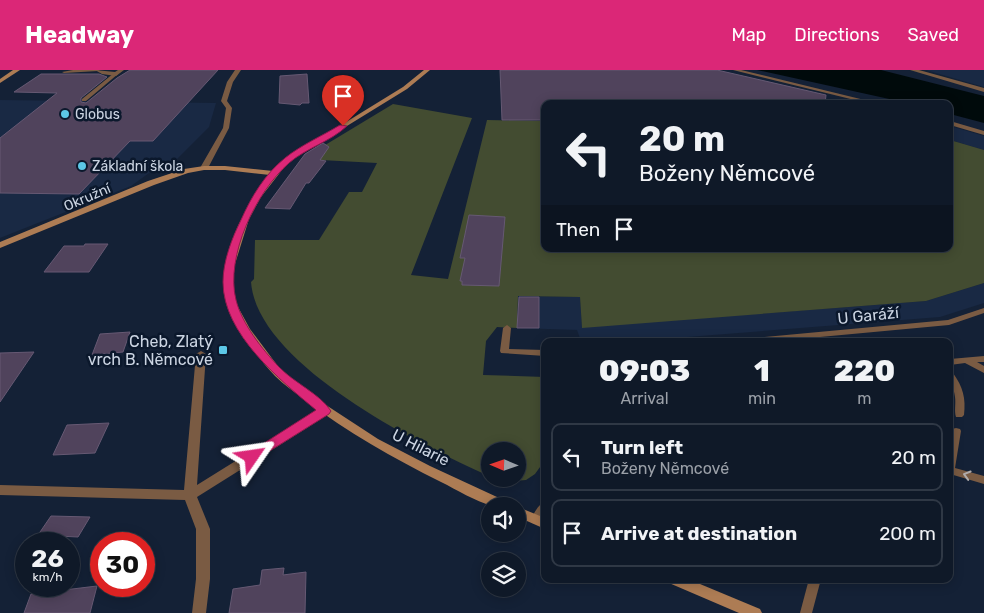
<!DOCTYPE html>
<html lang="en">
<head>
<meta charset="utf-8">
<style>
  :root { --surface:#0f1928; --page:#182230; --text:#f1f3f6; --muted:#9ba0a8; --line:#2f3845; --accent:#db2777 }
  body { margin:0; font-family:Rubik,sans-serif; background:var(--page); color:var(--text); height:100vh; display:flex; flex-direction:column; font-size:19px; white-space:nowrap }
  * { box-sizing:border-box; margin:0 }
  p { font-size:16px; color:var(--muted) }
  .icon { flex:none; width:28px; height:28px; fill:none; stroke:currentColor; stroke-width:2; stroke-linecap:round; stroke-linejoin:round }
  .map { position:relative; flex:1; overflow:hidden }
  .sheet { position:absolute; left:541px; top:268px; width:412px; height:245px; display:flex; flex-direction:column; background:var(--surface); border-radius:10px; box-shadow:0 2px 12px #0003,0 0 0 1px var(--line) }
  .sheet>* { flex:none }
  .hud { position:absolute; left:541px; top:30px; width:412px; height:152px; border-radius:10px; box-shadow:0 2px 12px #0003,0 0 0 1px var(--line); background:#0f1928; color:var(--text); overflow:hidden }
  .needle { width:32px; rotate:272deg }
  .tools { position:absolute; left:481px; top:372px; display:grid; gap:10px }
  .tools a { display:grid; place-items:center; width:45px; height:45px; border-radius:50%; background:var(--surface); box-shadow:0 2px 12px #0003,0 0 0 1px var(--line); font-size:25px }
  .speed { position:absolute; left:15px; top:462px; display:flex; gap:10px; font-size:25px; font-weight:700; text-align:center }
  .speed>* { display:grid; place-content:center; width:65px; height:65px; border-radius:50%; background:var(--surface); box-shadow:0 2px 12px #0003,0 0 0 1px var(--line); line-height:1 }
  .speed small { font-size:12px; font-weight:400 }
  .speed .limit { border:8px solid #d22; background:#fff; color:#111 }
  .pin { position:absolute; display:grid; place-items:center; width:42px; height:42px; color:#fff; margin:-51px -21px; border-radius:50% 50% 50% 0; rotate:-45deg; box-shadow:0 0 5px #0007 }
  .pin .icon { rotate:45deg }
  .me { position:absolute; width:55px; margin:-28px; rotate:58deg; stroke-linejoin:round; filter:drop-shadow(0 0 4px #0008) }
  .turn { display:flex; align-items:center; gap:18px; height:105px; padding:0 15px; font-size:22px }
  .turn .icon { width:65px; height:65px; stroke-width:2.5 }
  .turn b { display:block; font-size:35px; line-height:42px }
  .then { display:flex; align-items:center; height:48px; padding:0 15px; background:#0003; gap:10px; font-size:19px }
  .eta { display:flex; justify-content:space-evenly; align-items:center; height:85px; text-align:center }
  .eta b { font-size:30px; font-weight:800; line-height:35px }
  ul { padding:0; list-style:none }
  li { display:flex; align-items:center; gap:15px; height:68px; margin:0 10px 8px; padding:0 5px; border:2px solid var(--line); border-radius:10px }
  li div { flex:1 }
  li b { display:block; font-size:19px }
  li em { font-style:normal }
  header { display:flex; align-items:center; gap:30px; box-sizing:border-box; height:70px; padding:0 25px; background:var(--accent); color:#fff }
  header strong { font-size:24px }
  nav { display:flex; gap:28px; margin-inline-start:auto; font-size:18px }
  .map>svg:first-child { display:block }
  .built { fill:#192944 }
  .green { fill:#434c31 }
  .water { fill:#000a0b }
  .building { fill:#50435c; stroke:#665973 }
  .lines { fill:none; stroke-linecap:round; stroke-linejoin:round }
  .lane { fill:#7a5b43; fill-rule:evenodd }
  .street { fill:#7a5b43; fill-rule:evenodd }
  .secondary { fill:#ad7c54; fill-rule:evenodd }
  .oneway { stroke:#afaaaa }
  .route { fill:#db2777; stroke:#8e194d }
  .poi-dot { fill:#5cc7e7; stroke:#0b182c; stroke-width:2 }
  .labels { text-anchor:middle; stroke-width:5; stroke-linejoin:round; paint-order:stroke }
  .far-poi-label { font-size:14px; fill:#cbd4e2; stroke:#0b182c; text-anchor:start }
  .far-street-label { font-size:14px; fill:#cbd4e2; stroke:#0b182c }
  .street-label { font-size:16px; fill:#cbd4e2; stroke:#0b182c }
  .poi-label { font-size:16px; fill:#cbd4e2; stroke:#0b182c; text-anchor:end }
</style>
</head>
<body>
<header>
<strong>Headway</strong>
<nav><a>Map</a><a>Directions</a><a>Saved</a></nav>
</header>
<div class="map">
<svg width="984" height="543" viewBox="0 0 984 543">
  <rect width="100%" height="100%" fill="#142136"/>
  <g class="built">
    <path d="M 927,0 L 984,0 L 984,17 L 929,1 Z"/>
    <path d="M 0,30 L 216,33 L 209,57 L 177,89 L 149,103 L 131,116 L 0,168 Z"/>
    <path d="M 950,56 L 984,66 L 984,80 L 950,70 Z"/>
    <path d="M 984,213 L 984,233 L 940,247 L 636,271 L 581,271 L 577,260 L 517,258 L 518,226 L 580,227 L 582,257 L 926,231 Z"/>
  </g>
  <path class="green" d="M 393,34 L 472,48 L 411,205 L 448,209 L 487,50 L 545,51 L 545,179 L 950,179 L 950,70 L 984,80 L 984,213 L 926,231 L 582,258 L 580,227 L 518,226 L 517,258 L 497,257 L 486,271 L 483,305 L 545,307 L 545,390 L 535,404 L 526,410 L 514,411 L 502,409 L 518,409 L 518,381 L 490,381 L 490,406 L 487,405 C 420,375 257,294 251,212 L 254,209 L 255,170 L 319,170 L 349,122 L 362,122 L 377,93 L 302,89 Z"/>
  <path class="water" d="M 757,0 L 881,0 L 984,26 L 984,53 L 950,44 L 950,34 L 912,34 Z"/>
  <g class="building">
    <path d="M 130,0 L 218,0 L 153,71 L 130,71 L 79,124 L 0,123 L 0,68 L 57,23 L 14,22 L 41,4 L 99,4 L 107,7 L 81,28 L 81,32 L 86,33 L 117,8 Z"/>
    <path d="M 500,0 L 717,0 L 826,25 L 825,34 L 545,34 L 545,50 L 502,50 Z"/>
    <path d="M 307,4 L 309,33 L 302,33 L 300,35 L 279,33 L 280,6 Z"/>
    <path d="M 323,73 L 329,77 L 320,90 L 326,91 L 309,113 L 306,113 L 290,139 L 265,138 L 305,84 Z"/>
    <path d="M 469,145 L 505,147 L 499,216 L 462,215 L 462,211 L 460,211 L 465,188 L 460,188 Z"/>
    <path d="M 85,174 L 108,174 L 89,202 L 44,202 L 64,176 L 84,176 Z"/>
    <path d="M 519,227 L 539,227 L 539,258 L 517,258 Z"/>
    <path d="M 130,262 L 123,282 L 92,285 L 100,264 Z"/>
    <path d="M 34,282 L 0,332 L 0,283 Z"/>
    <path d="M 109,353 L 95,383 L 53,385 L 67,355 Z"/>
    <path d="M 51,446 L 90,447 L 78,467 L 38,465 Z"/>
    <path d="M 284,498 L 283,505 L 306,502 L 305,543 L 229,543 L 233,519 L 260,515 L 262,500 Z"/>
    <path d="M 97,516 L 90,543 L 24,543 L 31,524 Z"/>
  </g>
  <g class="lines">
    <g class="lane">
      <path d="M 100,0 L 98,1 L 64,3 L 62,2 L 73,0 Z"/>
      <path d="M 733,0 L 741,0 L 881,34 L 871,34 Z"/>
      <path d="M 114,3 L 118,4 L 86,31 L 82,31 L 82,29 Z"/>
      <path d="M 950,51 L 984,61 L 984,65 L 950,55 Z"/>
      <path d="M 984,238 L 984,243 L 949,255 L 777,271 L 749,271 L 753,268 L 948,250 Z"/>
      <path d="M 507,255 L 511,258 L 509,279 L 545,280 L 545,286 L 501,283 L 500,281 L 503,258 Z"/>
      <path d="M 984,286 L 984,292 L 977,292 L 984,296 L 984,303 L 965,293 L 950,295 L 950,289 Z"/>
      <path d="M 950,302 L 953,303 C 963,317 966,328 964,345 L 962,347 L 956,347 C 954,341 956,334 955,327 C 954,318 950,311 950,302 Z"/>
      <path d="M 956,358 L 960,359 L 961,361 L 955,398 L 984,406 L 984,414 L 950,404 L 950,367 L 952,359 Z"/>
      <path d="M 545,432 C 545,441 546,457 532,453 L 530,450 C 534,444 538,434 545,432 Z"/>
      <path d="M 809,509 L 821,509 L 812,543 L 800,543 Z"/>
    </g>
    <g class="street">
      <path d="M 95,0 L 115,2 L 118,0 L 124,0 L 116,6 L 102,4 Z"/>
      <path d="M 235,0 L 241,0 L 233,12 L 227,31 L 232,38 L 229,58 L 208,98 L 201,100 L 200,98 L 223,58 L 226,38 L 221,31 L 227,12 Z"/>
      <path d="M 910,0 L 919,0 L 984,18 L 984,22 Z"/>
      <path d="M 201,281 L 206,284 L 197,415 L 321,338 L 329,338 L 331,341 L 329,344 L 197,427 L 210,459 L 210,509 L 206,543 L 192,543 L 196,509 L 196,459 L 185,430 L 0,425 L 0,415 L 184,420 L 196,284 Z"/>
    </g>
    <g class="secondary">
      <path d="M 13,0 L 20,0 L 0,13 L 0,9 Z"/>
      <path d="M 424,0 L 430,0 L 407,19 L 290,91 L 282,100 L 261,127 L 249,149 L 234,197 L 233,221 L 238,237 L 250,259 L 277,295 L 295,312 L 329,337 L 378,369 L 430,396 L 510,433 L 511,436 C 505,436 498,437 492,436 C 475,431 457,420 441,412 C 393,388 347,362 305,330 C 295,322 284,315 275,306 C 256,286 229,249 225,222 C 218,186 247,132 270,105 L 225,100 L 204,100 L 188,103 L 154,115 L 0,178 L 0,172 L 148,111 L 184,99 L 204,96 L 225,96 L 273,101 L 286,89 L 403,17 Z"/>
      <path d="M 518,437 L 545,448 L 545,459 L 518,447 Z"/>
      <path d="M 667,509 L 688,509 L 760,539 L 762,543 L 739,543 L 669,513 Z"/>
    </g>
  </g>
  <defs><path id="oneway-chevron" d="M-2-3.5L2.5 0L-2 3.5" fill="none" stroke-width="1.6" stroke-linecap="round" stroke-linejoin="round" transform="scale(1.25)"/></defs>
  <use class="oneway" href="#oneway-chevron" transform="translate(967 405) rotate(-164)"/>
  <path class="route" d="M 340,55 L 347,56 C 330,72 306,78 289,93 C 256,122 225,186 236,230 C 242,254 262,279 279,297 C 293,312 320,324 331,341 L 329,344 L 252,392 L 247,391 L 245,387 L 247,384 L 316,340 C 280,310 223,264 223,212 C 223,191 232,168 241,150 C 251,127 265,104 285,88 C 301,75 322,66 340,55 Z"/>
  <g class="poi-dot">
    <circle cx="65" cy="44" r="5"/>
    <circle cx="82" cy="96" r="5"/>
    <rect x="218" y="275" width="10" height="10" rx="2.5"/>
  </g>
  <g class="labels">
    <g class="far-poi-label">
      <text x="75" y="49">Globus</text>
      <text x="92" y="101">Základní škola</text>
    </g>
    <g class="far-street-label">
      <text transform="translate(87 127) rotate(-23)" y="5">Okružní</text>
    </g>
    <g class="street-label">
      <text transform="translate(868 245) rotate(-6)" y="6">U Garáží</text>
      <text transform="translate(421 377) rotate(27)" y="6">U Hilarie</text>
    </g>
    <g class="poi-label">
      <text x="213" y="277">Cheb, Zlatý<tspan x="213" dy="18">vrch B. Němcové</tspan></text>
    </g>
  </g>
</svg>
<div class="tools">
<a><svg class="needle" viewBox="-14 -14 28 28"><path d="M0-13l5 13h-10z" fill="#e53935"/><path d="M0 13l5-13h-10z" fill="#9ba0a8"/></svg></a>
<a><svg class="icon" aria-label="sound" viewBox="0 0 24 24"><path d="M4 9h4l5-4v14l-5-4H4zM17 9q2 3 0 6"/></svg></a>
<a><svg class="icon" aria-label="layers" viewBox="0 0 24 24"><path d="M12 4l9 5-9 5-9-5zM3 14l9 5 9-5"/></svg></a>
</div>
<div class="speed"><div>26<small>km/h</small></div><div class="limit">30</div></div>
<div class="pin" style="left:343px;top:56px;background:#d93025"><svg class="icon" aria-label="arrive" viewBox="0 0 24 24"><path d="M6 21V4h12l-3 4 3 4H6"/></svg></div>
<svg class="me" style="left:252px;top:387px" viewBox="-20 -20 40 40"><path d="M0-17L14 15 0 8-14 15z" fill="#db2777" stroke="#fff" stroke-width="4"/></svg>
<div class="hud">
<div class="turn"><svg class="icon" aria-label="left" viewBox="0 0 24 24"><path d="M17 20v-9H6M10 6l-5 5 5 5"/></svg><div><b>20 m</b>Boženy Němcové</div></div>
<div class="then">Then<svg class="icon" aria-label="arrive" viewBox="0 0 24 24"><path d="M6 21V4h12l-3 4 3 4H6"/></svg></div>
</div>
<section class="sheet">
<div class="eta">
<div><b>09:03</b><p>Arrival</p></div>
<div><b>1</b><p>min</p></div>
<div><b>220</b><p>m</p></div>
</div>
<ul>
<li><svg class="icon" aria-label="left" viewBox="0 0 24 24"><path d="M17 20v-9H6M10 6l-5 5 5 5"/></svg><div><b>Turn left</b><p>Boženy Němcové</p></div><em>20 m</em></li>
<li><svg class="icon" aria-label="arrive" viewBox="0 0 24 24"><path d="M6 21V4h12l-3 4 3 4H6"/></svg><div><b>Arrive at destination</b></div><em>200 m</em></li>
</ul>
</section>
</div>
</body>
</html>
